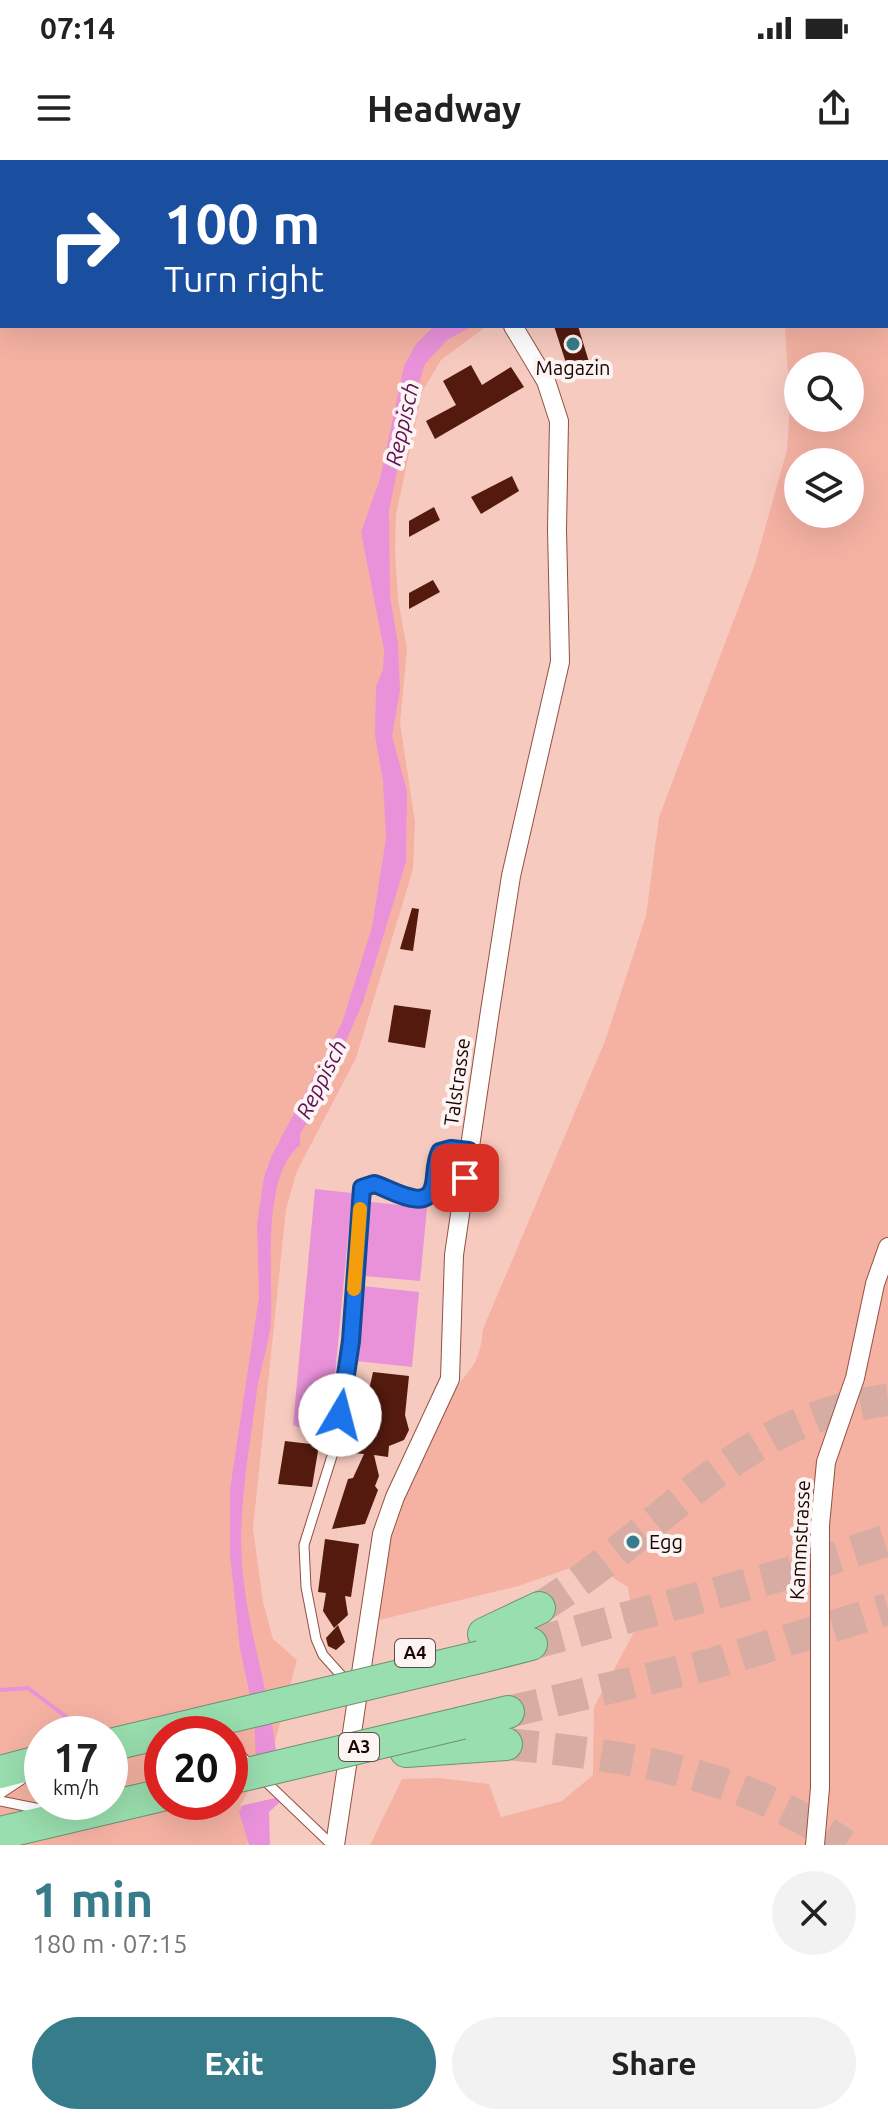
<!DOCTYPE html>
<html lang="en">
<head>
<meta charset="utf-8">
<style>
  :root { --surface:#fff; --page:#f2f2f2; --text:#222; --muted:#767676; --accent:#377c8a }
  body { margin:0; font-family:Ubuntu,sans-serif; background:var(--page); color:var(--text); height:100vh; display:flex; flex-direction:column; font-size:30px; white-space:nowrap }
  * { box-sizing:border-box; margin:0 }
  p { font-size:26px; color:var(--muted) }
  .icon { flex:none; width:44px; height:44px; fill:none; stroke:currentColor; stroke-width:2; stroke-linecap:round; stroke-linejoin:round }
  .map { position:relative; height:1685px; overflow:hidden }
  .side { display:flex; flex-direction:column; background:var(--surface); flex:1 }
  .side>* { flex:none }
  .banner { position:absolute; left:0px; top:0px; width:888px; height:168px; box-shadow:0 8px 32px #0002; background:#1a4fa0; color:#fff; overflow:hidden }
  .tools { position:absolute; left:784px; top:192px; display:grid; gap:16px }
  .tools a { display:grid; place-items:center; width:80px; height:80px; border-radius:50%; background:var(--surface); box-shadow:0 8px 32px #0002; font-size:40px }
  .speed { position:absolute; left:24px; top:1556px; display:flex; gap:16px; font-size:40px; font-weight:700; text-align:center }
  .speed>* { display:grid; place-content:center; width:104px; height:104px; border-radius:50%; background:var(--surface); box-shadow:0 8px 32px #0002; line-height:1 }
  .speed small { font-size:20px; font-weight:400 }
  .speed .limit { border:12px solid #d22; background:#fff; color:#111 }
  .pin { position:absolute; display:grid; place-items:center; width:68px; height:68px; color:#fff; margin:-34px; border-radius:16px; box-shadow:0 4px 12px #0006 }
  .me { position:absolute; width:88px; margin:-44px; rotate:8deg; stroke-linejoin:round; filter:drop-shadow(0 0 6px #0008) }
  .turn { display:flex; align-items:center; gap:28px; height:168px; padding:0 32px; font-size:36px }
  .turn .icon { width:104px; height:104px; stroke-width:2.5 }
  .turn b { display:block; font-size:56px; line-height:68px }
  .round { display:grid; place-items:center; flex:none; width:84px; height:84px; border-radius:42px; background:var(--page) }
  .overview { display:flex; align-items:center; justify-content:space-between; height:136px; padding:0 32px }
  h1 { font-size:48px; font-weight:700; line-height:60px; color:var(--accent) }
  .action { display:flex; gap:16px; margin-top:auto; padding:16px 32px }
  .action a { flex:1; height:92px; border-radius:48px; background:var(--accent); color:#fff; font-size:32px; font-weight:700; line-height:92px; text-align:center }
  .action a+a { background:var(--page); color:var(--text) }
  .status { display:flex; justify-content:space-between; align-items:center; height:56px; padding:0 40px; background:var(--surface); direction:ltr }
  .status svg { height:22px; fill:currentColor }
  header { display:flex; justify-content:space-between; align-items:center; height:104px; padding:0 32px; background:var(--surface); font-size:36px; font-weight:700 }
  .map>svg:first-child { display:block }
  .green { fill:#f5b2a3; fill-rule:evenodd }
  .water { fill:#e992da }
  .pier { fill:#f7cabf }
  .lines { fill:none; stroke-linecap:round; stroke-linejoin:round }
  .stream { stroke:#e992da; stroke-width:4 }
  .building { fill:#541a0e }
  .highway-tunnel { stroke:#d6aca3; stroke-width:32; stroke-dasharray:32 16; stroke-linecap:butt }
  .lane-casing { stroke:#925143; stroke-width:11 }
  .street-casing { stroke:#925143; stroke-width:20 }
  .highway-casing { stroke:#6d9272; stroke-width:34 }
  .lane { stroke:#fff; stroke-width:9 }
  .street { stroke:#fff; stroke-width:18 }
  .highway { stroke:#99deae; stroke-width:32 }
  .highway-bridge-casing { stroke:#6d9272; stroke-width:34; stroke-linecap:butt }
  .highway-bridge { stroke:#99deae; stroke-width:32 }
  .route-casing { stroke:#114b97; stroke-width:20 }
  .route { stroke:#1a73e8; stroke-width:14 }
  .slow { stroke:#f59e0b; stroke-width:14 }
  .poi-dot { fill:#377c8a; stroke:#fdf5f3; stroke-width:3 }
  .labels { text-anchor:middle; stroke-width:8; stroke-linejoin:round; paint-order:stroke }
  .shield { fill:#fdf5f3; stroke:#5f4c4a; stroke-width:2 }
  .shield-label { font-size:18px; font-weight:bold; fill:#1b0402 }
  .poi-label { font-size:20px; fill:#1b0402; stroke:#fdf5f3 }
  .street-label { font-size:20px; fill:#1b0402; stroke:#fdf5f3 }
  .water-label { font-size:22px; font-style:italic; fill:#601257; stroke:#fdf5f3 }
</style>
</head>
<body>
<div class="status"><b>07:14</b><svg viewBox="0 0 49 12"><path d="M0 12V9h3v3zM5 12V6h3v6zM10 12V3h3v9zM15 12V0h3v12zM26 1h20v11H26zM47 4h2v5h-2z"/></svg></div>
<header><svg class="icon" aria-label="menu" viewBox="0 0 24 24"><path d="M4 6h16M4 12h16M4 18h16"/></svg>Headway<svg class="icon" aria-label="share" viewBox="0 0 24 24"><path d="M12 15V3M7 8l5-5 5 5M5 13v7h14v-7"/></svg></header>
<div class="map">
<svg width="888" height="1685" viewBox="0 0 888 1685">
  <rect width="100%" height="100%" fill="#f7cabf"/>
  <g class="green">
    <path d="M 0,0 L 410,2 L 2,2 L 2,166 L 487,166 L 441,200 L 422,232 L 396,355 L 395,391 L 398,440 L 407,489 L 400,563 L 415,662 L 413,709 L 356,898 L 297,1011 L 286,1049 L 253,1369 L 263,1442 L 273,1479 L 297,1500 L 247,1685 L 0,1685 ZM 42,1574 L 110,1574 L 110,1642 L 42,1642 ZM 162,1574 L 230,1574 L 230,1642 L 162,1642 Z"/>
    <path d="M 813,0 L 888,0 L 888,1685 L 370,1685 L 402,1619 L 439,1618 L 489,1624 L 501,1657 L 562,1641 L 593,1615 L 594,1547 L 634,1472 L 628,1427 L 588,1402 L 518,1426 L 375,1461 C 381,1420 387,1379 402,1340 C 414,1308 434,1263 452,1234 C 471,1205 479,1208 483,1169 L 605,881 L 646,756 L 659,657 L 755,404 L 787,290 L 790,245 L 785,166 L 886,166 L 886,2 ZM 798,206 L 850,206 L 850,258 L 798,258 ZM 798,302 L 850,302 L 850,354 L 798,354 Z"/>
  </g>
  <g class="water">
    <path d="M 434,166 L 473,166 L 447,180 L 425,204 L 408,260 L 389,350 L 390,436 L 398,484 L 400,530 L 392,576 L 407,631 L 406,702 L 363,842 L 321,939 L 300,974 L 300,985 C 261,1016 273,1114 271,1160 C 270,1181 260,1209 257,1230 C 250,1287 238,1345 242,1404 C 248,1485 281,1560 279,1643 L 269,1652 L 270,1685 L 249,1685 L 239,1652 L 256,1625 L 256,1603 L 254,1554 L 240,1489 L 230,1395 L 230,1329 L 259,1137 L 257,1064 L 264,1017 L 272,995 L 342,863 L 372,767 L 386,679 L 383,621 L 375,575 L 376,526 L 383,510 L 384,490 L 361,372 L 380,319 L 404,206 L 416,184 Z"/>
    <path d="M 315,1029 L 352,1033 L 330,1269 L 314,1273 L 293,1265 Z"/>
    <path d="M 371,1042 L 427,1048 L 420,1121 L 364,1116 Z"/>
    <path d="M 363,1126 L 419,1132 L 412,1207 L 356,1201 Z"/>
  </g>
  <path class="pier" d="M 284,1616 L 284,1636 L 240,1646 L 252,1624 Z"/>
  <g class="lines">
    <path class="stream" d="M 0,1530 L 28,1528 L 73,1562"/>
  </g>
  <g class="building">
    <path d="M 554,166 L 578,166 L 589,202 L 568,209 Z"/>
    <path d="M 471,205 L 482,225 L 511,207 L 524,227 L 435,279 L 426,261 L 456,245 L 443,221 Z"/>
    <path d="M 512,316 L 519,331 L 481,354 L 471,337 Z"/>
    <path d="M 434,347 L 440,360 L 409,377 L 409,361 Z"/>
    <path d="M 433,420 L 440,432 L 409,449 L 409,433 Z"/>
    <path d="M 412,748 L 419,749 L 413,791 L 400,789 Z"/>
    <path d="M 394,845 L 431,850 L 425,888 L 388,882 Z"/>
    <path d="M 373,1212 L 409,1216 L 405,1255 L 409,1270 L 404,1280 L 389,1286 L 388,1297 L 374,1295 L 379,1316 L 375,1326 L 378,1330 L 365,1364 L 332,1369 L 348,1319 L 353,1318 L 364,1294 L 342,1292 L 348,1256 L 363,1257 Z"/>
    <path d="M 285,1281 L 319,1285 L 312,1327 L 278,1324 Z"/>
    <path d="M 325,1379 L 359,1384 L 351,1437 L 345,1436 L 348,1455 L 334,1468 L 323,1451 L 326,1433 L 318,1432 Z"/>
    <path d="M 338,1465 L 345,1482 L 336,1490 L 328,1486 L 326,1478 Z"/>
  </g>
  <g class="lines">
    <g class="highway-tunnel">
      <path d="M 539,1448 C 661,1374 736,1258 888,1240"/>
      <path d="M 531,1484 L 785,1414 L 888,1380"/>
      <path d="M 508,1552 L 711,1504 L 888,1449"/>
      <path d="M 506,1584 C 628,1595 742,1613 845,1685"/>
    </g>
    <g class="lane-casing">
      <g id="lane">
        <path d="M 348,1523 L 323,1495 L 316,1479 L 306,1427 L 304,1385 L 337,1280 L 351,1181 L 362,1028 L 374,1024 C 390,1028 428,1055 434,1024 C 436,1013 435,1002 440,992 L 451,989 L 469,991"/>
        <path d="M 230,1584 L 250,1605"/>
        <path d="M 263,1619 L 332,1685"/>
        <path d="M 0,1634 L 21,1620"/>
        <path d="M 0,1641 L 45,1650"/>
      </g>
    </g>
    <g class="street-casing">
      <g id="street">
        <path d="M 419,0 L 421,2"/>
        <path d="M 335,1685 L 382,1374 L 395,1337 L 450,1219 L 454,1095 L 490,851 L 511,716 L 560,502 L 557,370 L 559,261 L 546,221 L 513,166"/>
        <path d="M 815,1685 L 820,1628 L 820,1365 L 826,1302 L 855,1218 L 875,1124 L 888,1087"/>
      </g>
    </g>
    <g class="highway-casing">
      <g id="highway">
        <path d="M 484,1474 L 539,1448"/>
        <path d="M 480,1497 L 531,1484"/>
        <path d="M 462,1563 L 508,1552"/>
        <path d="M 406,1591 L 506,1584"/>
        <path d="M 0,1612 L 42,1601"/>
        <path d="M 230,1618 L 256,1612"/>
        <path d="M 0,1673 L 162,1635"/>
      </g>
    </g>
    <use href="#lane" class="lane"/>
    <use href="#street" class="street"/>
    <use href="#highway" class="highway"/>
    <g class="highway-bridge-casing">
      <g id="highway-bridge">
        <path d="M 110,1585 L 480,1497"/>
        <path d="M 256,1612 L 462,1563"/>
      </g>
    </g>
    <use href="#highway-bridge" class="highway-bridge"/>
  </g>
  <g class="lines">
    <g class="route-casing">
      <path id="route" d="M 340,1255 L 351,1181 L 362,1028 L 374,1024 C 390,1028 428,1055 434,1024 C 436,1013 435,1002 440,992 L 451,989 L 469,991 L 465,1018"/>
    </g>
    <use href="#route" class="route"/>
    <path class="slow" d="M 354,1129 L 360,1049"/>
  </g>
  <g class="poi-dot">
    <circle cx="573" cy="184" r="8"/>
    <circle cx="633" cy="1382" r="8"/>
  </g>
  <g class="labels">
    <g class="shield">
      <rect x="395" y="1479" width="40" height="28" rx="6"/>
      <rect x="339" y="1573" width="40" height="28" rx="6"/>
    </g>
    <g class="shield-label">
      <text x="415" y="1499">A4</text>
      <text x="359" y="1593">A3</text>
    </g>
    <g class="poi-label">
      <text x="573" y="215">Magazin</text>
      <text x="649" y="1389" text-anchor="start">Egg</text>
    </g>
    <g class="street-label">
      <text transform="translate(457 922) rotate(-82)" y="7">Talstrasse</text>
      <text transform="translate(800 1380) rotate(-87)" y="7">Kammstrasse</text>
    </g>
    <g class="water-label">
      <text transform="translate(402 264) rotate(-77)" y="8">Reppisch</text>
      <text transform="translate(321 919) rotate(-63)" y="8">Reppisch</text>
    </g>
  </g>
</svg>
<div class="tools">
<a><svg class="icon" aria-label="search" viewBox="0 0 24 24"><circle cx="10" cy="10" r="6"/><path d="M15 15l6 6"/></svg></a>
<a><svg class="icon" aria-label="layers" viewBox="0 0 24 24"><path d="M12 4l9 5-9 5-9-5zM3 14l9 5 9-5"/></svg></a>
</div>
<div class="speed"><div>17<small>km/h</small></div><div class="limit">20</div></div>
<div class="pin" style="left:465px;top:1018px;background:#d93025"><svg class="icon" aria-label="arrive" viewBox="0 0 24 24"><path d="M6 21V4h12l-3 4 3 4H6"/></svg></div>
<svg class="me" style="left:340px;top:1255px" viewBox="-20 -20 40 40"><circle r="19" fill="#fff"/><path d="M0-13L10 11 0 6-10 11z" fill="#1a73e8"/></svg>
<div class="banner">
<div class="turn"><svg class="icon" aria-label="right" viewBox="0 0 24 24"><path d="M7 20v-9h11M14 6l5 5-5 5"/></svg><div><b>100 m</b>Turn right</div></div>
</div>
</div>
<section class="side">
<div class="overview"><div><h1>1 min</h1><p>180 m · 07:15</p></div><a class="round"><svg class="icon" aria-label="close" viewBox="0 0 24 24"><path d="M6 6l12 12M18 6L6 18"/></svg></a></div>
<div class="action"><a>Exit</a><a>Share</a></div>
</section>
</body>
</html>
